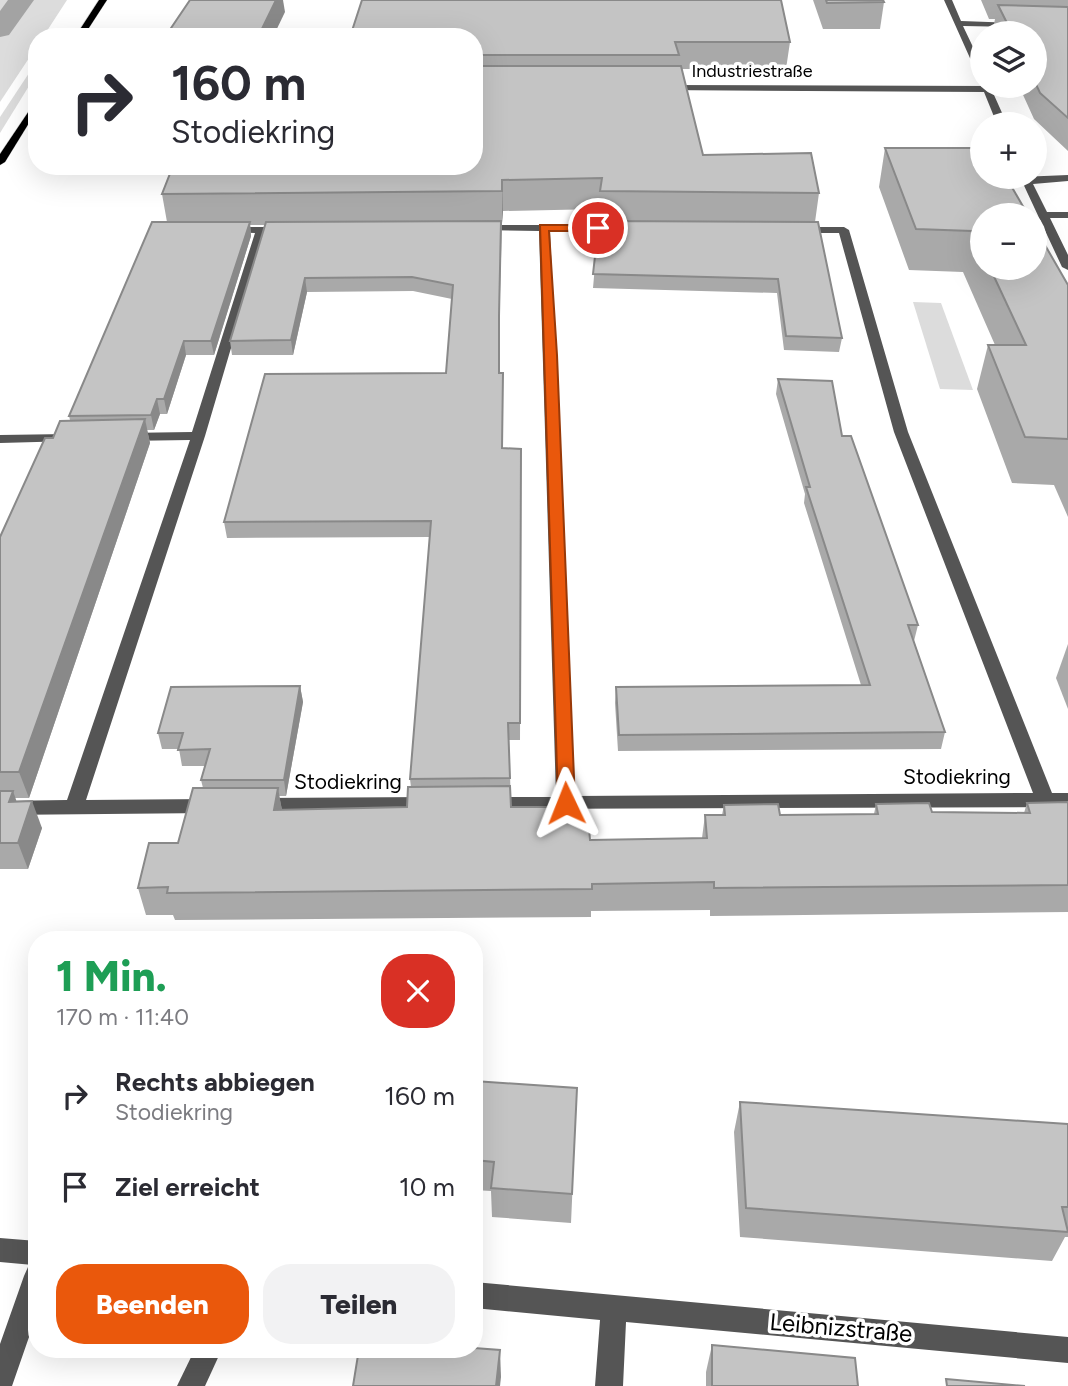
<!DOCTYPE html>
<html lang="de">
<head>
<meta charset="utf-8">
<style>
  :root { --surface:#fff; --page:#f2f2f3; --text:#2b2b33; --muted:#7c7c81; --accent:#ea580c }
  body { margin:0; font-family:Figtree,sans-serif; background:var(--page); color:var(--text); height:100vh; display:flex; flex-direction:column; font-size:26px; white-space:nowrap }
  * { box-sizing:border-box; margin:0 }
  p { font-size:23px; color:var(--muted) }
  .icon { flex:none; width:38px; height:38px; fill:none; stroke:currentColor; stroke-width:2; stroke-linecap:round; stroke-linejoin:round }
  .map { position:relative; flex:1; overflow:hidden }
  .side { position:absolute; left:28px; top:931px; width:455px; height:427px; display:flex; flex-direction:column; background:var(--surface); border-radius:28px; box-shadow:0 7px 28px #0002 }
  .side>* { flex:none }
  .guide { position:absolute; left:28px; top:28px; width:455px; height:147px; border-radius:28px; box-shadow:0 7px 28px #0002; background:#fff; color:var(--text); overflow:hidden }
  .fabs { position:absolute; left:970px; top:21px; display:grid; gap:14px }
  .fabs a { display:grid; place-items:center; width:77px; height:77px; border-radius:50%; background:var(--surface); box-shadow:0 7px 28px #0002; font-size:35px }
  .pin { position:absolute; display:grid; place-items:center; width:60px; height:60px; color:#fff; margin:-30px; border:4px solid #fff; border-radius:50%; box-shadow:0 2px 7px #0007 }
  .me { position:absolute; width:77px; margin:-38px; rotate:358deg; stroke-linejoin:round; filter:drop-shadow(0 0 5px #0008) }
  .turn { display:flex; align-items:center; gap:24px; height:147px; padding:0 28px; font-size:32px }
  .turn .icon { width:91px; height:91px; stroke-width:2.5 }
  .turn b { display:block; font-size:49px; line-height:60px }
  .round { display:grid; place-items:center; flex:none; width:74px; height:74px; border-radius:28px; background:var(--page) }
  .summary { display:flex; align-items:center; justify-content:space-between; height:119px; padding:0 28px }
  h1 { font-size:42px; font-weight:800; line-height:52px; color:#1e9e55 }
  .action { display:flex; gap:14px; margin-top:auto; padding:14px 28px }
  .action a { flex:1; height:80px; border-radius:28px; background:var(--accent); color:#fff; font-size:28px; font-weight:800; line-height:80px; text-align:center }
  .action a+a { background:var(--page); color:var(--text) }
  ul { padding:0; list-style:none }
  li { display:flex; align-items:center; gap:21px; height:91px; padding:0 28px }
  li div { flex:1 }
  li b { display:block; font-size:26px }
  li em { font-style:normal }
  .map>svg:first-child { display:block }
  .green { fill:#dcdcdc }
  .lines { fill:none; stroke-linecap:round; stroke-linejoin:round }
  .canal { fill:#a3a3a3; fill-rule:evenodd }
  .major-casing { stroke:#dbdbdb; stroke-width:1 }
  .minor { fill:#555; fill-rule:evenodd }
  .major { fill:#000; fill-rule:evenodd }
  .wall { fill:#a9a9a9 }
  .shaded-wall { fill:#898989 }
  .building { fill:#c4c4c4; stroke:#898989; stroke-width:2 }
  .route { fill:#ea580c; stroke:#983908; stroke-width:2 }
  .labels { text-anchor:middle; stroke-width:7; stroke-linejoin:round; paint-order:stroke }
  .far-street-label { font-size:18px; fill:#000; stroke:#fff }
  .street-label { font-size:21px; fill:#000; stroke:#fff }
  .near-street-label { font-size:24px; fill:#000; stroke:#fff }
</style>
</head>
<body>
<div class="map">
<svg width="1068" height="1386" viewBox="0 0 1068 1386">
  <rect width="100%" height="100%" fill="#fff"/>
  <g class="green">
    <path d="M 0,0 L 67,0 L 43,37 L 37,37 L 37,46 L 0,102 Z"/>
    <path d="M 37,61 L 37,73 L 0,133 L 0,117 Z"/>
    <path d="M 913,302 L 941,303 L 973,390 L 940,389 Z"/>
  </g>
  <g class="lines">
    <path class="canal" d="M 8,0 L 34,0 L 9,35 L 0,37 L 0,11 Z"/>
    <g class="major-casing">
      <g id="major">
        <path d="M 99,0 L 107,0 L 83,37 L 75,37 Z"/>
        <path d="M 37,99 L 37,110 L 5,162 L 0,165 L 0,154 Z"/>
      </g>
    </g>
    <g class="minor">
      <path d="M 944,0 L 952,0 L 961,21 L 1016,23 L 1020,25 L 1016,27 L 963,26 L 982,66 L 982,79 L 978,76 Z"/>
      <path d="M 663,85 L 990,86 L 1007,124 L 997,124 L 984,92 L 660,90 L 659,88 Z"/>
      <path d="M 1068,175 L 1068,181 L 1033,184 L 1047,212 L 1068,212 L 1068,218 L 1050,218 L 1068,255 L 1068,270 L 1062,267 L 1020,177 Z"/>
      <path d="M 479,225 L 619,225 L 624,228 L 619,231 L 550,231 L 575,796 L 1033,793 L 894,432 L 839,233 L 798,233 L 793,230 L 798,227 L 844,227 L 849,230 L 908,432 L 1052,793 L 1068,793 L 1068,807 L 479,809 L 476,804 L 479,799 L 486,797 L 556,797 L 539,231 L 475,230 L 474,228 Z"/>
      <path d="M 227,227 L 287,227 L 292,230 L 287,233 L 265,233 L 205,436 L 86,800 L 210,799 L 217,801 L 220,806 L 217,811 L 210,813 L 0,815 L 0,801 L 67,800 L 190,440 L 124,441 L 117,437 L 124,433 L 192,432 L 255,233 L 223,232 L 222,230 Z"/>
      <path d="M 68,434 L 73,435 L 73,441 L 0,443 L 0,435 Z"/>
      <path d="M 430,797 L 437,799 L 440,804 L 437,809 L 430,811 L 259,812 L 252,810 L 249,805 L 252,800 L 259,798 Z"/>
      <path d="M 0,1238 L 37,1241 L 37,1314 L 12,1386 L 0,1386 L 0,1344 L 24,1276 L 28,1267 L 33,1265 L 0,1262 Z"/>
      <path d="M 474,1282 L 1068,1337 L 1068,1363 L 626,1322 L 623,1386 L 595,1386 L 600,1320 L 474,1308 Z"/>
      <path d="M 195,1349 L 222,1349 L 205,1386 L 177,1386 Z"/>
    </g>
    <use href="#major" class="major"/>
  </g>
  <g class="wall">
    <path d="M 813,0 L 883,0 L 884,2 L 880,29 L 823,29 Z"/>
    <path d="M 981,0 L 1068,0 L 1068,151 L 1034,119 L 1019,86 L 1034,86 L 1034,33 L 995,33 L 993,29 L 995,19 L 989,19 Z"/>
    <path d="M 474,37 L 790,42 L 786,69 L 682,69 L 703,155 L 819,193 L 815,222 L 842,338 L 839,352 L 784,350 L 777,293 L 593,288 L 600,209 L 503,211 L 502,223 L 499,330 L 502,448 L 521,449 L 520,740 L 509,740 L 511,807 L 568,816 L 590,840 L 702,838 L 705,815 L 722,815 L 724,805 L 780,815 L 874,814 L 876,804 L 932,812 L 1024,813 L 1027,803 L 1068,802 L 1068,912 L 710,916 L 710,910 L 591,911 L 591,917 L 175,920 L 173,915 L 146,915 L 138,888 L 178,843 L 203,788 L 201,780 L 205,766 L 182,766 L 179,749 L 162,749 L 158,733 L 300,686 L 303,702 L 286,796 L 279,796 L 282,810 L 407,807 L 411,787 L 410,779 L 430,537 L 227,538 L 224,522 L 446,373 L 452,299 L 413,291 L 307,292 L 293,355 L 232,355 L 230,341 L 265,225 L 250,225 L 251,236 L 214,355 L 186,355 L 167,414 L 160,414 L 154,430 L 147,430 L 150,443 L 29,798 L 15,798 L 16,802 L 42,828 L 28,869 L 0,869 L 0,537 L 53,438 L 70,420 L 69,416 L 167,222 L 162,194 L 474,166 Z"/>
    <path d="M 885,148 L 982,215 L 982,268 L 1034,268 L 1068,285 L 1068,517 L 1054,485 L 1012,483 L 977,389 L 988,345 L 995,345 L 963,272 L 909,270 L 879,187 Z"/>
    <path d="M 778,379 L 842,436 L 918,625 L 914,641 L 945,732 L 941,749 L 618,751 L 615,703 L 616,687 L 861,685 L 804,503 L 805,494 L 776,394 Z"/>
    <path d="M 1068,644 L 1068,709 L 1056,678 Z"/>
    <path d="M 474,1081 L 577,1088 L 571,1223 L 492,1217 L 491,1191 L 474,1190 Z"/>
    <path d="M 740,1102 L 1068,1124 L 1068,1237 L 1065,1237 L 1052,1261 L 740,1237 L 734,1132 Z"/>
    <path d="M 712,1345 L 858,1386 L 706,1386 L 706,1372 Z"/>
  </g>
  <g class="shaded-wall">
    <path d="M 276,0 L 283,0 L 285,12 L 273,37 L 258,37 Z"/>
    <path d="M 502,180 L 503,211 L 502,223 Z"/>
    <path d="M 250,222 L 251,236 L 214,355 L 211,341 Z"/>
    <path d="M 305,278 L 307,292 L 293,355 L 291,340 Z"/>
    <path d="M 184,341 L 186,355 L 167,414 L 164,399 Z"/>
    <path d="M 157,399 L 160,414 L 154,430 L 151,415 Z"/>
    <path d="M 145,419 L 150,443 L 29,798 L 19,772 Z"/>
    <path d="M 300,686 L 303,702 L 286,796 L 284,780 Z"/>
    <path d="M 278,788 L 283,816 L 274,810 Z"/>
    <path d="M 13,791 L 22,817 L 9,802 Z"/>
    <path d="M 32,801 L 42,828 L 28,869 L 18,843 Z"/>
    <path d="M 500,1350 L 501,1377 L 500,1386 L 496,1386 Z"/>
  </g>
  <g class="building">
    <path d="M 190,0 L 276,0 L 258,37 L 165,37 Z"/>
    <path d="M 362,0 L 781,0 L 790,42 L 675,42 L 679,55 L 474,55 L 474,37 L 350,37 Z"/>
    <path d="M 826,0 L 883,0 L 884,2 L 827,3 Z"/>
    <path d="M 998,5 L 1068,7 L 1068,118 L 1040,93 L 1034,80 L 1034,33 L 1012,33 Z"/>
    <path d="M 474,66 L 681,66 L 703,155 L 811,153 L 819,193 L 600,191 L 602,178 L 502,180 L 502,191 L 162,194 L 173,166 L 474,166 Z"/>
    <path d="M 885,148 L 982,148 L 982,177 L 1006,177 L 1028,215 L 982,215 L 982,251 L 972,231 L 916,229 Z"/>
    <path d="M 501,221 L 499,316 L 499,373 L 503,373 L 502,448 L 521,449 L 520,723 L 508,723 L 510,778 L 410,779 L 431,521 L 224,522 L 265,374 L 446,373 L 453,285 L 412,277 L 305,278 L 291,340 L 230,341 L 266,222 Z"/>
    <path d="M 599,221 L 818,222 L 842,338 L 786,336 L 778,279 L 593,274 Z"/>
    <path d="M 152,222 L 250,222 L 211,341 L 184,341 L 164,399 L 157,399 L 151,415 L 69,416 Z"/>
    <path d="M 1034,226 L 1068,285 L 1068,439 L 1025,437 L 988,345 L 1026,345 L 990,268 L 1034,268 Z"/>
    <path d="M 778,379 L 832,381 L 842,436 L 851,436 L 918,625 L 908,625 L 945,732 L 619,735 L 616,687 L 870,685 L 806,487 L 810,487 Z"/>
    <path d="M 145,419 L 19,772 L 0,772 L 0,537 L 45,438 L 53,438 L 60,421 Z"/>
    <path d="M 300,686 L 284,780 L 201,780 L 210,749 L 178,750 L 183,733 L 158,733 L 171,687 Z"/>
    <path d="M 510,786 L 511,807 L 567,807 L 568,816 L 588,816 L 590,840 L 707,838 L 705,815 L 725,815 L 724,805 L 778,804 L 780,815 L 878,814 L 876,804 L 929,803 L 932,812 L 1030,813 L 1027,803 L 1068,802 L 1068,885 L 714,888 L 714,882 L 592,884 L 592,889 L 167,893 L 168,887 L 138,888 L 149,843 L 178,843 L 193,788 L 278,788 L 274,810 L 407,807 L 408,787 Z"/>
    <path d="M 0,791 L 13,791 L 9,802 L 32,801 L 18,843 L 0,843 Z"/>
    <path d="M 474,1081 L 577,1088 L 572,1194 L 491,1188 L 494,1162 L 474,1160 Z"/>
    <path d="M 740,1102 L 1068,1124 L 1068,1207 L 1062,1207 L 1068,1232 L 746,1208 Z"/>
    <path d="M 712,1345 L 855,1358 L 858,1386 L 712,1386 Z"/>
    <path d="M 474,1348 L 500,1350 L 496,1386 L 353,1386 L 359,1349 L 474,1349 Z"/>
    <path d="M 946,1379 L 1025,1386 L 947,1386 Z"/>
  </g>
  <path class="route" d="M 540,225 L 598,225 L 603,228 L 598,231 L 549,231 L 557,355 L 575,803 L 573,807 L 560,807 L 558,803 Z"/>
  <g class="labels">
    <g class="far-street-label">
      <text x="752" y="77">Industriestraße</text>
    </g>
    <g class="street-label">
      <text x="957" y="784">Stodiekring</text>
      <text x="348" y="789">Stodiekring</text>
    </g>
    <g class="near-street-label">
      <text transform="translate(841 1328) rotate(5)" y="8">Leibnizstraße</text>
    </g>
  </g>
</svg>
<div class="fabs">
<a><svg class="icon" aria-label="layers" viewBox="0 0 24 24"><path d="M12 4l9 5-9 5-9-5zM3 14l9 5 9-5"/></svg></a>
<a>+</a>
<a>−</a>
</div>
<div class="pin" style="left:598px;top:228px;background:#d93025"><svg class="icon" aria-label="arrive" viewBox="0 0 24 24"><path d="M6 21V4h12l-3 4 3 4H6"/></svg></div>
<svg class="me" style="left:566px;top:803px" viewBox="-20 -20 40 40"><path d="M0-17L14 15 0 8-14 15z" fill="#ea580c" stroke="#fff" stroke-width="4"/></svg>
<div class="guide">
<div class="turn"><svg class="icon" aria-label="right" viewBox="0 0 24 24"><path d="M7 20v-9h11M14 6l5 5-5 5"/></svg><div><b>160 m</b>Stodiekring</div></div>
</div>
<section class="side">
<div class="summary"><div><h1>1 Min.</h1><p>170 m · 11:40</p></div><a class="round" style="background:#d93025;color:#fff"><svg class="icon" aria-label="close" viewBox="0 0 24 24"><path d="M6 6l12 12M18 6L6 18"/></svg></a></div>
<ul>
<li><svg class="icon" aria-label="right" viewBox="0 0 24 24"><path d="M7 20v-9h11M14 6l5 5-5 5"/></svg><div><b>Rechts abbiegen</b><p>Stodiekring</p></div><em>160 m</em></li>
<li><svg class="icon" aria-label="arrive" viewBox="0 0 24 24"><path d="M6 21V4h12l-3 4 3 4H6"/></svg><div><b>Ziel erreicht</b></div><em>10 m</em></li>
</ul>
<div class="action"><a>Beenden</a><a>Teilen</a></div>
</section>
</div>
</body>
</html>
